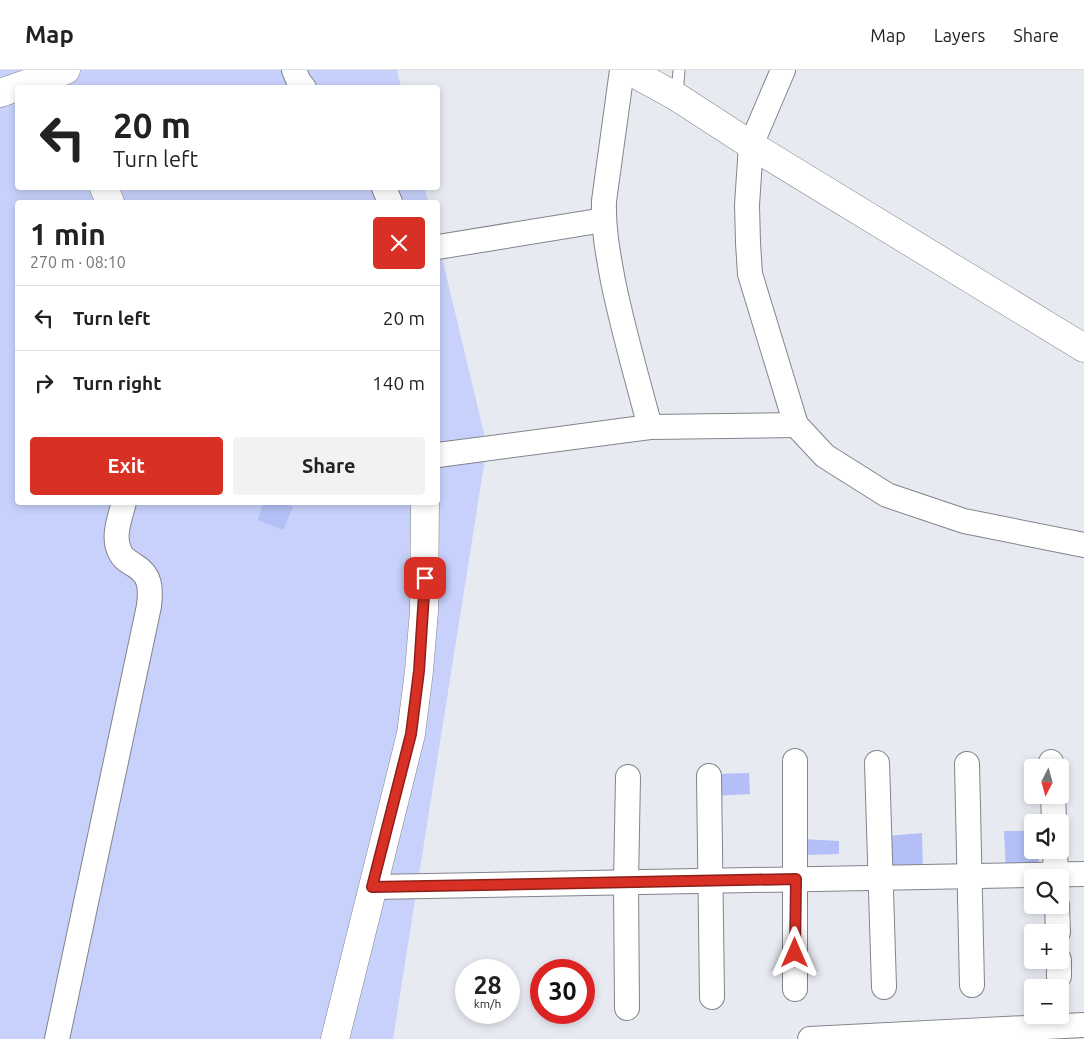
<!DOCTYPE html>
<html lang="en">
<head>
<meta charset="utf-8">
<style>
  :root { --surface:#fff; --page:#f2f2f2; --text:#222; --muted:#767676; --line:#e0e0e0; --accent:#d93025 }
  body { margin:0; font-family:Ubuntu,sans-serif; background:var(--page); color:var(--text); height:100vh; display:flex; flex-direction:column; font-size:19px; white-space:nowrap }
  * { box-sizing:border-box; margin:0 }
  p { font-size:16px; color:var(--muted) }
  .icon { flex:none; width:28px; height:28px; fill:none; stroke:currentColor; stroke-width:2; stroke-linecap:round; stroke-linejoin:round }
  .map { position:relative; flex:1; overflow:hidden }
  .details { position:absolute; left:15px; top:130px; width:425px; height:305px; display:flex; flex-direction:column; background:var(--surface); border-radius:5px; box-shadow:0 2px 8px #0003 }
  .details>* { flex:none }
  .hud { position:absolute; left:15px; top:15px; width:425px; height:105px; border-radius:5px; box-shadow:0 2px 8px #0003; background:#fff; color:var(--text); overflow:hidden }
  .needle { width:32px; rotate:186deg }
  .fabs { position:absolute; left:1024px; top:689px; display:grid; gap:10px }
  .fabs a { display:grid; place-items:center; width:45px; height:45px; border-radius:5px; background:var(--surface); box-shadow:0 2px 8px #0003; font-size:25px }
  .speed { position:absolute; left:455px; top:889px; display:flex; gap:10px; font-size:25px; font-weight:700; text-align:center }
  .speed>* { display:grid; place-content:center; width:65px; height:65px; border-radius:50%; background:var(--surface); box-shadow:0 2px 8px #0003; line-height:1 }
  .speed small { font-size:12px; font-weight:400 }
  .speed .limit { border:8px solid #d22; background:#fff; color:#111 }
  .pin { position:absolute; display:grid; place-items:center; width:42px; height:42px; color:#fff; margin:-21px; border-radius:10px; box-shadow:0 2px 8px #0006 }
  .me { position:absolute; width:55px; margin:-28px; rotate:0deg; stroke-linejoin:round; filter:drop-shadow(0 0 4px #0008) }
  .turn { display:flex; align-items:center; gap:18px; height:105px; padding:0 15px; font-size:22px }
  .turn .icon { width:65px; height:65px; stroke-width:2.5 }
  .turn b { display:block; font-size:35px; line-height:42px }
  .round { display:grid; place-items:center; flex:none; width:52px; height:52px; border-radius:5px; background:var(--page) }
  .overview { display:flex; align-items:center; justify-content:space-between; height:85px; padding:0 15px }
  h1 { font-size:30px; font-weight:700; line-height:38px }
  .button { display:flex; gap:10px; margin-top:auto; padding:10px 15px }
  .button a { flex:1; height:58px; border-radius:5px; background:var(--accent); color:#fff; font-size:20px; font-weight:700; line-height:58px; text-align:center }
  .button a+a { background:var(--page); color:var(--text) }
  ul { padding:0; list-style:none }
  li { display:flex; align-items:center; gap:15px; height:65px; padding:0 15px; border-top:1px solid var(--line) }
  li div { flex:1 }
  li b { display:block; font-size:19px }
  li em { font-style:normal }
  header { display:flex; align-items:center; gap:30px; box-sizing:border-box; height:70px; padding:0 25px; background:var(--surface); border-bottom:1px solid var(--line) }
  header strong { font-size:24px }
  nav { display:flex; gap:28px; margin-inline-start:auto; font-size:18px }
  .map>svg:first-child { display:block }
  .green { fill:#c7d1fb }
  .building { fill:#b3bff6 }
  .lines { fill:none; stroke-linecap:round; stroke-linejoin:round }
  .lane-casing { stroke:#82848b; stroke-width:13 }
  .street-casing { stroke:#82848b; stroke-width:26 }
  .secondary-casing { stroke:#82848b; stroke-width:29 }
  .lane { stroke:#fff; stroke-width:11 }
  .street { stroke:#fff; stroke-width:24 }
  .secondary { stroke:#fff; stroke-width:28 }
  .route-casing { stroke:#8d1f18; stroke-width:12 }
  .route { stroke:#d93025; stroke-width:9 }
</style>
</head>
<body>
<header>
<strong>Map</strong>
<nav><a>Map</a><a>Layers</a><a>Share</a></nav>
</header>
<div class="map">
<svg width="1084" height="969" viewBox="0 0 1084 969">
  <rect width="100%" height="100%" fill="#e8eaf2"/>
  <path class="green" d="M 0,0 L 397,0 L 401,17 L 18,18 L 18,118 L 425,118 L 428,132 L 18,132 L 18,432 L 438,432 L 438,171 L 487,376 L 393,969 L 0,969 Z"/>
  <g class="building">
    <path d="M 263,432 L 282,432 L 293,437 L 283,460 L 258,450 Z"/>
    <path d="M 749,703 L 750,724 L 715,726 L 713,704 Z"/>
    <path d="M 1004,761 L 1032,761 L 1032,780 L 1039,780 L 1038,801 L 1006,800 Z"/>
    <path d="M 922,763 L 923,804 L 890,805 L 887,766 Z"/>
    <path d="M 802,769 L 839,771 L 839,784 L 804,785 Z"/>
  </g>
  <g class="lines">
    <g class="lane-casing">
      <path id="lane" d="M 677,25 L 679,0"/>
    </g>
    <g class="street-casing">
      <g id="street">
        <path d="M 294,0 L 299,12 L 304,18"/>
        <path d="M 622,0 L 604,131 C 603,158 608,184 613,211 C 623,260 637,308 650,357"/>
        <path d="M 783,0 L 751,75 L 747,135 L 748,173 L 750,204 L 796,355 L 825,386 L 887,425 L 964,451 L 1084,475"/>
        <path d="M 384,118 L 390,132"/>
        <path d="M 438,177 L 604,150"/>
        <path d="M 438,385 L 650,357 L 796,355"/>
        <path d="M 1051,692 L 1052,698"/>
        <path d="M 877,693 L 884,917"/>
        <path d="M 967,694 L 972,915"/>
        <path d="M 709,706 L 712,927"/>
        <path d="M 1053,725 L 1054,752"/>
        <path d="M 1055,780 L 1056,808"/>
        <path d="M 373,817 L 1084,804"/>
        <path d="M 1057,835 L 1058,862"/>
        <path d="M 1059,890 L 1059,906"/>
        <path d="M 795,919 L 795,691"/>
        <path d="M 627,938 L 626,813 L 628,707"/>
        <path d="M 57,969 L 149,536 C 151,518 151,505 134,495 C 128,491 123,489 120,482 C 112,467 120,448 124,432"/>
        <path d="M 810,969 L 1084,955"/>
      </g>
    </g>
    <g class="secondary-casing">
      <g id="secondary">
        <path d="M 628,0 L 677,27 L 751,75 L 1084,278"/>
        <path d="M 0,23 L 66,0"/>
        <path d="M 104,118 L 110,132"/>
        <path d="M 335,969 L 411,664 L 419,601 L 424,541 L 425,432"/>
      </g>
    </g>
    <use href="#lane" class="lane"/>
    <use href="#street" class="street"/>
    <use href="#secondary" class="secondary"/>
  </g>
  <g class="lines">
    <g class="route-casing">
      <path id="route" d="M 425,508 L 419,601 L 411,664 L 372,817 L 796,809 L 795,883"/>
    </g>
    <use href="#route" class="route"/>
  </g>
</svg>
<div class="fabs">
<a><svg class="needle" viewBox="-14 -14 28 28"><path d="M0-13l5 13h-10z" fill="#e53935"/><path d="M0 13l5-13h-10z" fill="#767676"/></svg></a>
<a><svg class="icon" aria-label="sound" viewBox="0 0 24 24"><path d="M4 9h4l5-4v14l-5-4H4zM17 9q2 3 0 6"/></svg></a>
<a><svg class="icon" aria-label="search" viewBox="0 0 24 24"><circle cx="10" cy="10" r="6"/><path d="M15 15l6 6"/></svg></a>
<a>+</a>
<a>−</a>
</div>
<div class="speed"><div>28<small>km/h</small></div><div class="limit">30</div></div>
<div class="pin" style="left:425px;top:508px;background:#d93025"><svg class="icon" aria-label="arrive" viewBox="0 0 24 24"><path d="M6 21V4h12l-3 4 3 4H6"/></svg></div>
<svg class="me" style="left:795px;top:883px" viewBox="-20 -20 40 40"><path d="M0-17L14 15 0 8-14 15z" fill="#d93025" stroke="#fff" stroke-width="4"/></svg>
<div class="hud">
<div class="turn"><svg class="icon" aria-label="left" viewBox="0 0 24 24"><path d="M17 20v-9H6M10 6l-5 5 5 5"/></svg><div><b>20 m</b>Turn left</div></div>
</div>
<section class="details">
<div class="overview"><div><h1>1 min</h1><p>270 m · 08:10</p></div><a class="round" style="background:#d93025;color:#fff"><svg class="icon" aria-label="close" viewBox="0 0 24 24"><path d="M6 6l12 12M18 6L6 18"/></svg></a></div>
<ul>
<li><svg class="icon" aria-label="left" viewBox="0 0 24 24"><path d="M17 20v-9H6M10 6l-5 5 5 5"/></svg><div><b>Turn left</b></div><em>20 m</em></li>
<li><svg class="icon" aria-label="right" viewBox="0 0 24 24"><path d="M7 20v-9h11M14 6l5 5-5 5"/></svg><div><b>Turn right</b></div><em>140 m</em></li>
</ul>
<div class="button"><a>Exit</a><a>Share</a></div>
</section>
</div>
</body>
</html>
